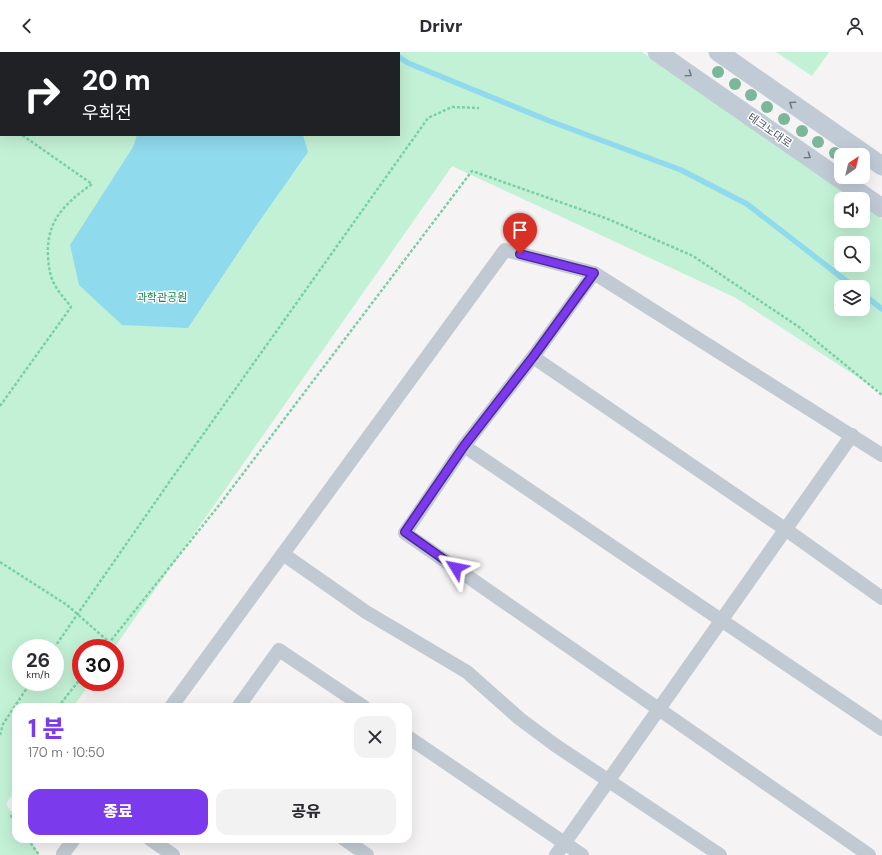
<!DOCTYPE html>
<html lang="ko">
<head>
<meta charset="utf-8">
<style>
  :root { --surface:#fff; --page:#f2f2f3; --text:#2b2b33; --muted:#7c7c81; --accent:#7c3aed }
  body { margin:0; font-family:"DM Sans","Noto Sans KR",sans-serif; background:var(--page); color:var(--text); height:100vh; display:flex; flex-direction:column; font-size:15px; white-space:nowrap }
  * { box-sizing:border-box; margin:0 }
  p { font-size:13px; color:var(--muted) }
  .icon { flex:none; width:22px; height:22px; fill:none; stroke:currentColor; stroke-width:2; stroke-linecap:round; stroke-linejoin:round }
  .map { position:relative; flex:1; overflow:hidden }
  .sheet { position:absolute; left:12px; top:651px; width:400px; height:140px; display:flex; flex-direction:column; background:var(--surface); border-radius:12px; box-shadow:0 4px 16px #0002 }
  .sheet>* { flex:none }
  .top-card { position:absolute; left:0px; top:0px; width:400px; height:84px; box-shadow:0 4px 16px #0002; background:#202124; color:#fff; overflow:hidden }
  .needle { width:26px; rotate:35deg }
  .fabs { position:absolute; left:834px; top:96px; display:grid; gap:8px }
  .fabs a { display:grid; place-items:center; width:36px; height:36px; border-radius:8px; background:var(--surface); box-shadow:0 4px 16px #0002; font-size:20px }
  .speed { position:absolute; left:12px; top:587px; display:flex; gap:8px; font-size:20px; font-weight:700; text-align:center }
  .speed>* { display:grid; place-content:center; width:52px; height:52px; border-radius:50%; background:var(--surface); box-shadow:0 4px 16px #0002; line-height:1 }
  .speed small { font-size:10px; font-weight:400 }
  .speed .limit { border:6px solid #d22; background:#fff; color:#111 }
  .pin { position:absolute; display:grid; place-items:center; width:34px; height:34px; color:#fff; margin:-41px -17px; border-radius:50% 50% 50% 0; rotate:-45deg; box-shadow:0 0 4px #0007 }
  .pin .icon { rotate:45deg }
  .me { position:absolute; width:44px; margin:-22px; rotate:305deg; stroke-linejoin:round; filter:drop-shadow(0 0 3px #0008) }
  .turn { display:flex; align-items:center; gap:14px; height:84px; padding:0 16px; font-size:18px }
  .turn .icon { width:52px; height:52px; stroke-width:2.5 }
  .turn b { display:block; font-size:28px; line-height:34px }
  .round { display:grid; place-items:center; flex:none; width:42px; height:42px; border-radius:12px; background:var(--page) }
  .head { display:flex; align-items:center; justify-content:space-between; height:68px; padding:0 16px }
  h1 { font-size:24px; font-weight:800; line-height:30px; color:var(--accent) }
  .action { display:flex; gap:8px; margin-top:auto; padding:8px 16px }
  .action a { flex:1; height:46px; border-radius:12px; background:var(--accent); color:#fff; font-size:16px; font-weight:800; line-height:46px; text-align:center }
  .action a+a { background:var(--page); color:var(--text) }
  header { display:flex; justify-content:space-between; align-items:center; height:52px; padding:0 16px; background:var(--surface); font-size:18px; font-weight:800 }
  .map>svg:first-child { display:block }
  .green { fill:#c3f1d5; fill-rule:evenodd }
  .water { fill:#90daee }
  .lines { fill:none; stroke-linecap:round; stroke-linejoin:round }
  .stream { stroke:#90daee; stroke-width:5.5 }
  .path { stroke:#7ad0a6; stroke-width:2.5; stroke-dasharray:3 2; stroke-linecap:butt }
  .street { stroke:#c1cad2; stroke-width:14 }
  .secondary { stroke:#c1cbd6; stroke-width:19 }
  .tree { fill:#7bb799 }
  .oneway { stroke:#6e7984 }
  .route-casing { stroke:#51269a; stroke-width:10 }
  .route { stroke:#7c3aed; stroke-width:7 }
  .labels { text-anchor:middle; stroke-width:3; stroke-linejoin:round; paint-order:stroke }
  .street-label { font-size:11px; fill:#4a5661; stroke:#fff }
  .park-label { font-size:11px; fill:#17864f; stroke:#fff }
</style>
</head>
<body>
<header><svg class="icon" aria-label="back" viewBox="0 0 24 24"><path d="M15 5l-7 7 7 7"/></svg>Drivr<svg class="icon" aria-label="person" viewBox="0 0 24 24"><circle cx="12" cy="8" r="4"/><path d="M4 21q1-7 8-7t8 7"/></svg></header>
<div class="map">
<svg width="882" height="803" viewBox="0 0 882 803">
  <rect width="100%" height="100%" fill="#f5f3f3"/>
  <g class="green">
    <path d="M 0,0 L 642,0 L 811,114 L 855,147 L 841,147 L 841,169 L 863,169 L 863,153 L 882,167 L 882,341 L 736,246 L 452,114 L 114,596 L 81,596 L 81,630 L 91,630 L 73,655 L 16,655 L 16,737 L 6,752 L 16,767 L 16,787 L 29,787 L 40,803 L 0,803 ZM 1,1 L 399,1 L 399,83 L 1,83 ZM 841,191 L 863,191 L 863,213 L 841,213 ZM 841,235 L 863,235 L 863,257 L 841,257 ZM 21,596 L 55,596 L 55,630 L 21,630 Z"/>
    <path d="M 776,0 L 829,0 L 812,24 Z"/>
  </g>
  <path class="water" d="M 137,83 L 303,83 L 308,100 L 256,174 L 188,276 L 122,273 L 79,233 L 70,193 L 133,95 Z"/>
  <g class="lines">
    <g class="stream">
      <path d="M 393,0 L 394,1"/>
      <path d="M 399,5 L 408,11 L 547,68 L 681,118 L 747,152 L 854,235"/>
      <path d="M 863,242 L 882,257"/>
    </g>
    <g class="path">
      <path d="M 48,1 L 49,0"/>
      <path d="M 0,32 L 1,31"/>
      <path d="M 0,67 L 1,68"/>
      <path d="M 0,354 L 71,255 C 66,248 60,242 56,235 C 50,226 49,216 48,205 C 46,169 64,152 92,132 L 22,83"/>
      <path d="M 0,510 L 67,553 L 109,590"/>
      <path d="M 54,596 L 170,429 L 428,66 L 452,55 L 479,56"/>
      <path d="M 105,596 L 220,452 L 472,119 L 608,167 L 693,204 L 799,275 L 882,343"/>
      <path d="M 58,655 L 81,626"/>
      <path d="M 0,683 L 3,672 L 31,630"/>
      <path d="M 16,754 L 11,764 L 16,771"/>
      <path d="M 28,787 L 39,803"/>
    </g>
    <g class="street">
      <path d="M 594,221 L 533,305 L 464,394 L 405,481 L 869,803"/>
      <path d="M 533,305 L 785,477 L 882,546"/>
      <path d="M 464,394 L 882,677"/>
      <path d="M 283,502 L 366,560 L 467,620 L 520,667 L 555,693 L 720,803"/>
      <path d="M 171,655 L 505,198 L 594,221 L 882,403"/>
      <path d="M 238,655 L 279,598 L 364,655"/>
      <path d="M 408,685 L 582,803"/>
      <path d="M 150,787 L 173,803"/>
      <path d="M 344,787 L 367,803"/>
      <path d="M 64,803 L 63,802 L 74,787"/>
      <path d="M 556,803 L 852,383"/>
    </g>
    <g class="secondary">
      <path d="M 657,0 L 882,156"/>
      <path d="M 718,0 L 882,114"/>
    </g>
  </g>
  <g class="tree">
    <circle cx="718" cy="20" r="6"/>
    <circle cx="735" cy="32" r="6"/>
    <circle cx="751" cy="43" r="6"/>
    <circle cx="767" cy="55" r="6"/>
    <circle cx="784" cy="67" r="6"/>
    <circle cx="802" cy="79" r="6"/>
    <circle cx="818" cy="90" r="6"/>
    <circle cx="835" cy="101" r="6"/>
  </g>
  <defs><path id="oneway-chevron" d="M-2-3.5L2.5 0L-2 3.5" fill="none" stroke-width="1.6" stroke-linecap="round" stroke-linejoin="round"/></defs>
  <g class="oneway">
    <use href="#oneway-chevron" transform="translate(689 22) rotate(35)"/>
    <use href="#oneway-chevron" transform="translate(792 52) rotate(-145)"/>
    <use href="#oneway-chevron" transform="translate(808 104) rotate(35)"/>
  </g>
  <g class="lines">
    <g class="route-casing">
      <path id="route" d="M 456,516 L 405,480 L 464,394 L 533,305 L 594,221 L 520,202"/>
    </g>
    <use href="#route" class="route"/>
  </g>
  <g class="labels">
    <g class="street-label">
      <text transform="translate(770 78) rotate(35)" y="4">테크노대로</text>
    </g>
    <g class="park-label">
      <text x="162" y="249">과학관공원</text>
    </g>
  </g>
</svg>
<div class="fabs">
<a><svg class="needle" viewBox="-14 -14 28 28"><path d="M0-13l5 13h-10z" fill="#e53935"/><path d="M0 13l5-13h-10z" fill="#7c7c81"/></svg></a>
<a><svg class="icon" aria-label="sound" viewBox="0 0 24 24"><path d="M4 9h4l5-4v14l-5-4H4zM17 9q2 3 0 6"/></svg></a>
<a><svg class="icon" aria-label="search" viewBox="0 0 24 24"><circle cx="10" cy="10" r="6"/><path d="M15 15l6 6"/></svg></a>
<a><svg class="icon" aria-label="layers" viewBox="0 0 24 24"><path d="M12 4l9 5-9 5-9-5zM3 14l9 5 9-5"/></svg></a>
</div>
<div class="speed"><div>26<small>km/h</small></div><div class="limit">30</div></div>
<div class="pin" style="left:520px;top:202px;background:#d93025"><svg class="icon" aria-label="arrive" viewBox="0 0 24 24"><path d="M6 21V4h12l-3 4 3 4H6"/></svg></div>
<svg class="me" style="left:456px;top:516px" viewBox="-20 -20 40 40"><path d="M0-17L14 15 0 8-14 15z" fill="#7c3aed" stroke="#fff" stroke-width="4"/></svg>
<div class="top-card">
<div class="turn"><svg class="icon" aria-label="right" viewBox="0 0 24 24"><path d="M7 20v-9h11M14 6l5 5-5 5"/></svg><div><b>20 m</b>우회전</div></div>
</div>
<section class="sheet">
<div class="head"><div><h1>1 분</h1><p>170 m · 10:50</p></div><a class="round"><svg class="icon" aria-label="close" viewBox="0 0 24 24"><path d="M6 6l12 12M18 6L6 18"/></svg></a></div>
<div class="action"><a>종료</a><a>공유</a></div>
</section>
</div>
</body>
</html>
